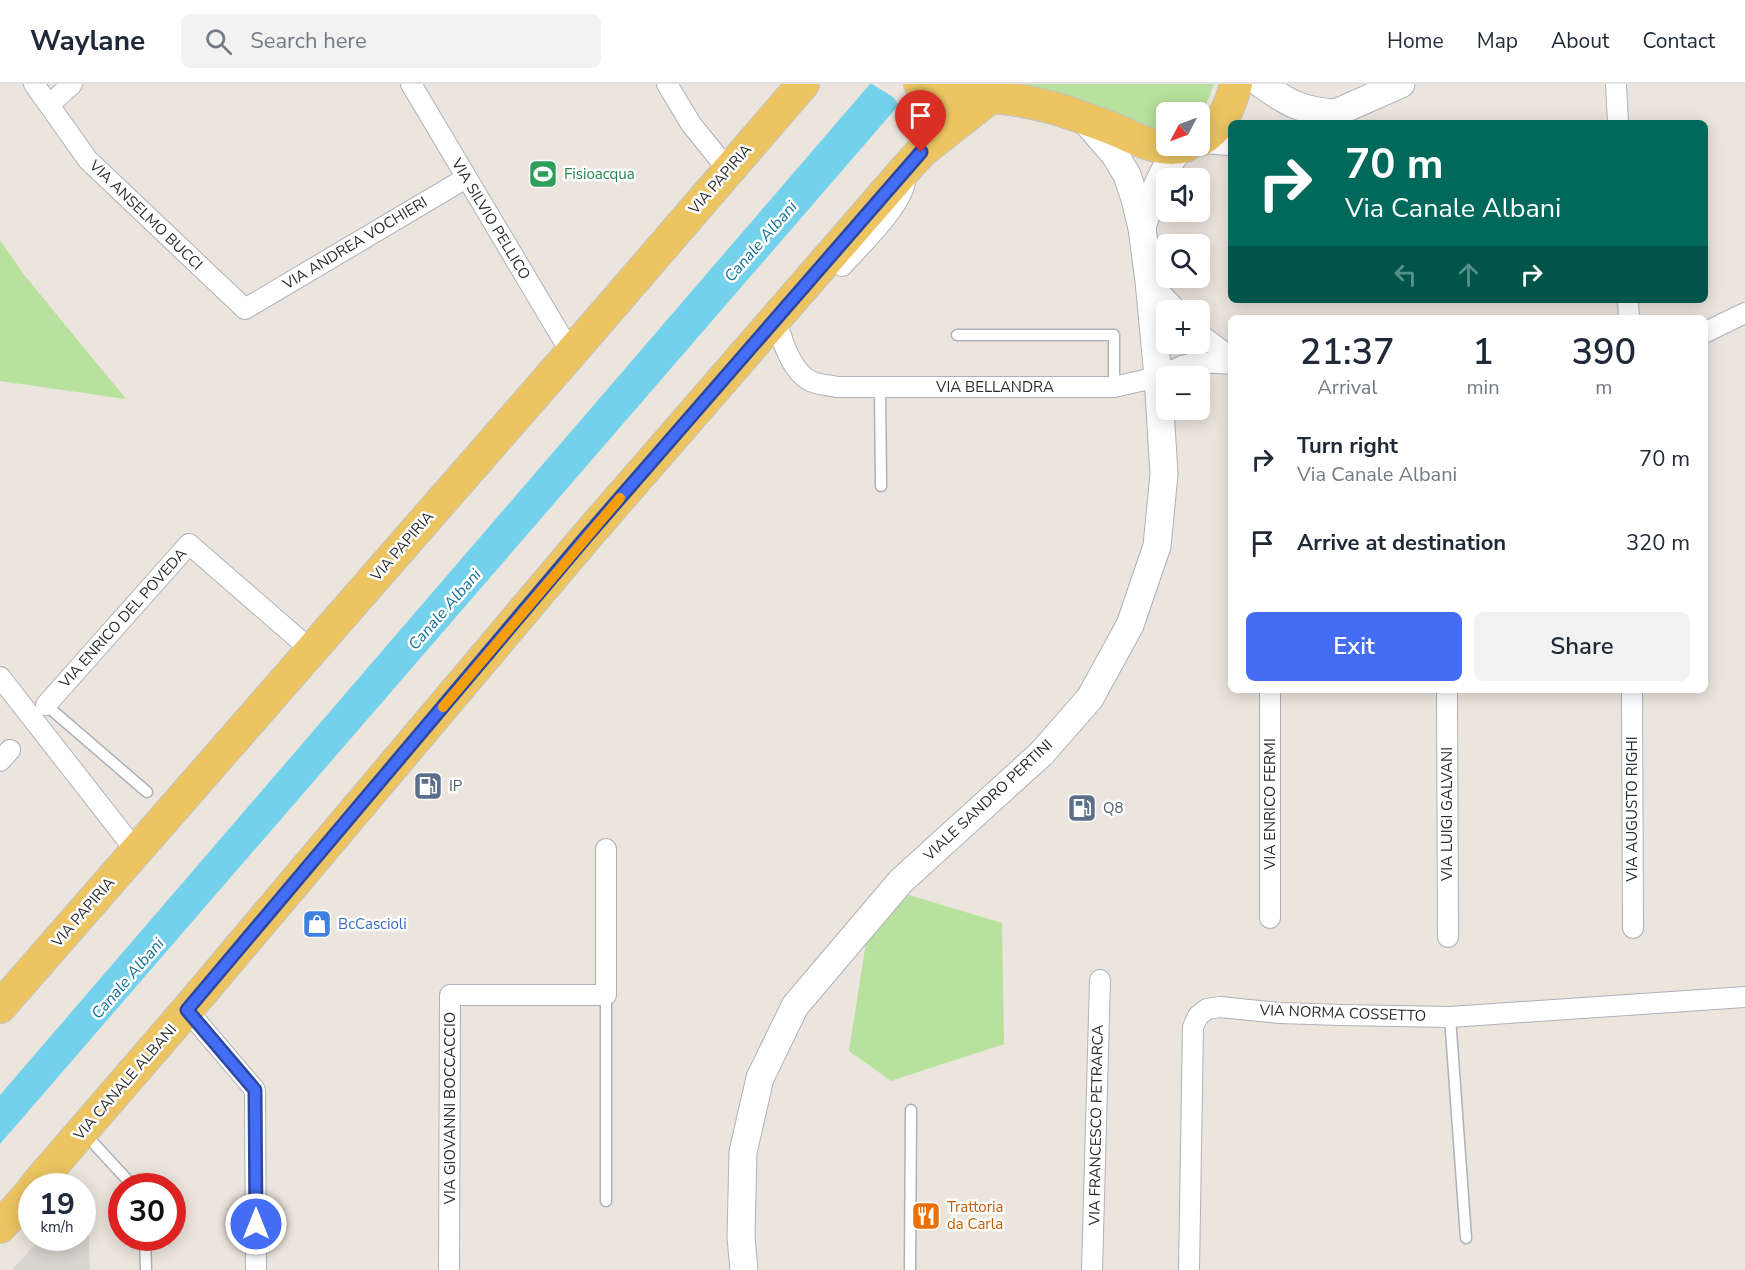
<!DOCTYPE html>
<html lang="en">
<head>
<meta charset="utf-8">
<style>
  :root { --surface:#fff; --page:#f2f2f3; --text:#1f2937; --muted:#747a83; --line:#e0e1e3; --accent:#436df4 }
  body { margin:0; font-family:"Nunito Sans",sans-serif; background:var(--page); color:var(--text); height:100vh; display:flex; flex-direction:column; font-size:22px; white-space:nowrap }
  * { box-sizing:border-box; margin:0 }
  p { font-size:20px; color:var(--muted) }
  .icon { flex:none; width:33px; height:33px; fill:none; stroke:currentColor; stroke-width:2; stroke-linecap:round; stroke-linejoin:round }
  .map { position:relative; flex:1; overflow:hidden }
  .drawer { position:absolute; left:1228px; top:231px; width:480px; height:378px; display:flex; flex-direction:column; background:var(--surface); border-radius:9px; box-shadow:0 3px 15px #0003 }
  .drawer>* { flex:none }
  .top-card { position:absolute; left:1228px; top:36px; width:480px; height:183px; border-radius:9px; box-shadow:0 3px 15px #0003; background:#00695c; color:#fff; overflow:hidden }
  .needle { width:39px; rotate:229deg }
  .fabs { position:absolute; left:1156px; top:18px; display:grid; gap:12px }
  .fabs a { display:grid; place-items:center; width:54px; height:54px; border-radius:9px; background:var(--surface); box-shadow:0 3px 15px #0003; font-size:30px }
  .speed { position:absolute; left:18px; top:1089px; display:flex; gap:12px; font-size:30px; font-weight:700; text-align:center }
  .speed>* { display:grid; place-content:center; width:78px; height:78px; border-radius:50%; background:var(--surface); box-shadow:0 3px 15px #0003; line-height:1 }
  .speed small { font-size:15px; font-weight:400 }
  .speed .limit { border:9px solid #d22; background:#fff; color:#111 }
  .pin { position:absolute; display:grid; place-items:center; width:51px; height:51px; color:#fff; margin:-62px -26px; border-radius:50% 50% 50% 0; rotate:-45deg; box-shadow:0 0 6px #0007 }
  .pin .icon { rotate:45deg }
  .me { position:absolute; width:66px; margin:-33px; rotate:0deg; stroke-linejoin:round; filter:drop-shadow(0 0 4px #0008) }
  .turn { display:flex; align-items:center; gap:21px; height:126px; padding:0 18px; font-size:27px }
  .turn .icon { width:78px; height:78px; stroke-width:2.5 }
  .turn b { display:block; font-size:42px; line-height:51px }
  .lanes { display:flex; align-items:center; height:57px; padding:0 18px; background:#0003; justify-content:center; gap:30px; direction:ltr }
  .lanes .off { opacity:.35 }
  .eta { display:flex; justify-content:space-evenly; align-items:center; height:102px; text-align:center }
  .eta b { font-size:36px; font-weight:600; line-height:42px }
  .action { display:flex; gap:12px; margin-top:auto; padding:12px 18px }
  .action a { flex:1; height:69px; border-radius:9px; background:var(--accent); color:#fff; font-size:24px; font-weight:600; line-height:69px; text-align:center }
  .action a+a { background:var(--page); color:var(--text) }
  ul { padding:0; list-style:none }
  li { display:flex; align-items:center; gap:18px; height:84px; padding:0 18px }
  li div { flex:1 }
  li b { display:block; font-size:22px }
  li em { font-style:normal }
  header { display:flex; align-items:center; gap:36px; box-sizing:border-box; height:84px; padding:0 30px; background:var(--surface); border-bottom:2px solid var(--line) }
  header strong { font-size:28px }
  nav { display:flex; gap:33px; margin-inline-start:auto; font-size:21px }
  .search { width:420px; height:54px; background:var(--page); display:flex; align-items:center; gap:15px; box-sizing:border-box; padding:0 21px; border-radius:9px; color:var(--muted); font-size:22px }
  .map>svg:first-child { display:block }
  .green { fill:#b7e19c }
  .plaza { fill:#d9d5d0 }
  .water { fill:#74d1eb }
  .pier { fill:#ece5dd }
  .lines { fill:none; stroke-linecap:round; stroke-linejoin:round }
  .lane-casing { stroke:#aeb1bb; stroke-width:13 }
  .street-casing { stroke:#aeb1bb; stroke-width:22 }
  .secondary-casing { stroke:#aeb1bb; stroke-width:29 }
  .primary-casing { stroke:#c4c4c4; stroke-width:34 }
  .lane { stroke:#fff; stroke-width:10 }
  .street { stroke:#fff; stroke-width:20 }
  .secondary { stroke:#fff; stroke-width:27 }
  .primary { stroke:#ecc562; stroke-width:32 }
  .route-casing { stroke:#2c479f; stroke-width:15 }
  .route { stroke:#436df4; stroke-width:10 }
  .slow { stroke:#f59e0b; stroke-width:10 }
  .labels { text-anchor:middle; stroke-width:5; stroke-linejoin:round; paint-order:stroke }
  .leisure-label { font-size:15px; fill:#27864d; stroke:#fff; text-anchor:start }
  .street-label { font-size:15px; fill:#2b2b2b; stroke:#fff }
  .service-label { font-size:15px; fill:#4e5e75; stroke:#fff; text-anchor:start }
  .shop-label { font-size:15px; fill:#366cbe; stroke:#fff; text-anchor:start }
  .food-label { font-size:15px; fill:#c56008; stroke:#fff; text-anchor:start }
  .water-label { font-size:16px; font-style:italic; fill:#127198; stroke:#fff }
</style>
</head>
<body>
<header>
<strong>Waylane</strong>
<div class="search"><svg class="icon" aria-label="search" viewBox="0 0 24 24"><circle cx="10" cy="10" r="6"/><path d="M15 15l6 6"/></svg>Search here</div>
<nav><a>Home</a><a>Map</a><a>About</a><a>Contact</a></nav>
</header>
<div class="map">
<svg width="1745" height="1186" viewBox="0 0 1745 1186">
  <rect width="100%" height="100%" fill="#ece5dd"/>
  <g class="green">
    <path d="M 990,0 L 1214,0 L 1205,24 L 1200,29 L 1167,28 L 1167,47 L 1138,47 Z"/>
    <path d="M 0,156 L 25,192 L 126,315 L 0,297 Z"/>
    <path d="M 909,811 L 1002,839 L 1004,960 L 891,997 L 849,967 L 867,852 Z"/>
  </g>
  <path class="plaza" d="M 87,1101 L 90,1186 L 12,1186 L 41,1154 L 82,1154 L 83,1106 Z"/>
  <path class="water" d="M 870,0 L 917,0 L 0,1060 L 0,1011 Z"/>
  <path class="pier" d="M 872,0 L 920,0 L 901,24 L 893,13 Z"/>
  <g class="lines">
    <g class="lane-casing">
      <g id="lane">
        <path d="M 957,251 L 1114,251 L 1114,303"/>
        <path d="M 880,303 L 881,402"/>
        <path d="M 46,621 L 147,708"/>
        <path d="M 1450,933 L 1466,1154"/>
        <path d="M 85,1050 L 133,1102"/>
        <path d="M 606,1117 L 606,911"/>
        <path d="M 145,1154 L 146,1186"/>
        <path d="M 910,1186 L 911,1026"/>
      </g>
    </g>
    <g class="street-casing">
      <g id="street">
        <path d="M 34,0 L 88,76 L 245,225 L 466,94"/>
        <path d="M 411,0 L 571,269"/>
        <path d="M 667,0 L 691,40 L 728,86"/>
        <path d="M 1616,0 L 1618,39"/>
        <path d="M 49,21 L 72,0"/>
        <path d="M 842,182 C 858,164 905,119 905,96"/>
        <path d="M 1149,197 L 1177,226"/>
        <path d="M 1628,216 L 1629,234"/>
        <path d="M 1706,248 L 1745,229"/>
        <path d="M 1200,250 L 1232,274"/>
        <path d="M 781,251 C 785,266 796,292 813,298 C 820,301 829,301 837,303 L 1114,303 L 1158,293 L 1182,282 L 1198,278 L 1232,280"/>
        <path d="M 0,593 L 136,767"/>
        <path d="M 1270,606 L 1270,834"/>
        <path d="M 1447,606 L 1448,853"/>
        <path d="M 1632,606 L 1633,844"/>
        <path d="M 46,621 L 189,460 L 311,566"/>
        <path d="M 0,677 L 10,666"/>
        <path d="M 187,926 L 255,1006 L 256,1186"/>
        <path d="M 449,1186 L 450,911 L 606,911 L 606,765"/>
        <path d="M 1092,1186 L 1100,896"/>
        <path d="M 1189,1186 L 1193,943 L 1198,932 L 1207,925 L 1220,923 L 1280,929 L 1340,931 L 1450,933 L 1745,913"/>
      </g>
    </g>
    <g class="secondary-casing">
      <g id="secondary">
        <path d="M 1261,0 C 1288,19 1300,26 1333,29"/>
        <path d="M 1313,39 L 1401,0"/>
        <path d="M 1202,55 L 1232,58"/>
        <path d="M 1142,143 C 1153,112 1160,88 1181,63"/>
        <path d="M 744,1186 L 741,1153 L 743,1068 L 760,994 L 795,922 L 901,797 L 1042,669 L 1090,614 L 1130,541 L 1157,462 L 1164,390 L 1158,293 L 1149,197 L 1142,144 L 1135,115 L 1127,91 L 1115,71 L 1084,35"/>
      </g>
    </g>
    <g class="primary-casing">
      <g id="primary">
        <path d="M 920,0 C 949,16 960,11 991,13 C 1012,14 1034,19 1054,24 C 1073,30 1092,37 1111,44 C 1133,53 1160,70 1185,62"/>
        <path d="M 1200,56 C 1221,44 1230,23 1236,0"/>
        <path d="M 0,923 L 571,269 L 803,0"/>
        <path d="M 35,1102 L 187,926 L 586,453 L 904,87 L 921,68 L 991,13"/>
        <path d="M 0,1143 L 32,1107"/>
      </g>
    </g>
    <use href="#lane" class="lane"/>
    <use href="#street" class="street"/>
    <use href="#secondary" class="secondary"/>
    <use href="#primary" class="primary"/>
  </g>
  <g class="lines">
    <g class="route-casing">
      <path id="route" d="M 256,1140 L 255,1006 L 187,926 L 586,453 L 921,68"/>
    </g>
    <use href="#route" class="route"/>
    <path class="slow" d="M 443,623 L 620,414"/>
  </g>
  <defs>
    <g id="stadium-square" transform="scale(1.5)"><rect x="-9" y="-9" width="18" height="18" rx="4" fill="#2e9e5b" stroke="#fff"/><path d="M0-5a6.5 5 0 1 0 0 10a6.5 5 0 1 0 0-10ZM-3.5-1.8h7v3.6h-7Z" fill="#fff"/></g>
    <g id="fuel-square" transform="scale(1.5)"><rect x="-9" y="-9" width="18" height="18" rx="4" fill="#5c6f8a" stroke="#fff"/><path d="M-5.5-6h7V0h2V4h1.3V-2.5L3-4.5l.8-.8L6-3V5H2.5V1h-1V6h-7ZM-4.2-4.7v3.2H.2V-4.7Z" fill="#fff"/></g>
    <g id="shop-square" transform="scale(1.5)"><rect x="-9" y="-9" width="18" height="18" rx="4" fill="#3f7fe0" stroke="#fff"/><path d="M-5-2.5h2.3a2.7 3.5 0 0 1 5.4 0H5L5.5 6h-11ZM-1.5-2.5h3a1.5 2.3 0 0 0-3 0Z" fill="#fff"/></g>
    <g id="restaurant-square" transform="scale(1.5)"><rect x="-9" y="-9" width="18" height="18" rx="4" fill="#e8710a" stroke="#fff"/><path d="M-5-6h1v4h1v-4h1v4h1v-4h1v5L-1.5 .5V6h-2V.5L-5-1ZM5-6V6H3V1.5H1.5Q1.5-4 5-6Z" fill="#fff"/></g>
  </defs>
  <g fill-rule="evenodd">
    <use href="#stadium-square" x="543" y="90"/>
    <use href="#fuel-square" x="428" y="702"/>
    <use href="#fuel-square" x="1082" y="724"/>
    <use href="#shop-square" x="317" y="840"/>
    <use href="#restaurant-square" x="926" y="1132"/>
  </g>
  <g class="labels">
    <g class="leisure-label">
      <text x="564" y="95">Fisioacqua</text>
    </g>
    <g class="street-label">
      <text transform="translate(720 95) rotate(-49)" y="5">VIA PAPIRIA</text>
      <text transform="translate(146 131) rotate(44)" y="5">VIA ANSELMO BUCCI</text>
      <text transform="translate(491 135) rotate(59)" y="5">VIA SILVIO PELLICO</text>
      <text transform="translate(355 159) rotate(-31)" y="5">VIA ANDREA VOCHIERI</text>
      <text x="995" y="308">VIA BELLANDRA</text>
      <text transform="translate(402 462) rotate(-49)" y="5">VIA PAPIRIA</text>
      <text transform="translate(123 534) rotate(-48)" y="5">VIA ENRICO DEL POVEDA</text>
      <text transform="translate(988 716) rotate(-43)" y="5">VIALE SANDRO PERTINI</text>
      <text transform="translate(1270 720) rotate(-90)" y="5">VIA ENRICO FERMI</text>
      <text transform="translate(1632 725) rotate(-90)" y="5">VIA AUGUSTO RIGHI</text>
      <text transform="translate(1447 730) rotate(-90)" y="5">VIA LUIGI GALVANI</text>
      <text transform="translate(83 828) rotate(-49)" y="5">VIA PAPIRIA</text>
      <text transform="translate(1343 929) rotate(2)" y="5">VIA NORMA COSSETTO</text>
      <text transform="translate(125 998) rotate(-49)" y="5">VIA CANALE ALBANI</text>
      <text transform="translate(450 1024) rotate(-90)" y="5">VIA GIOVANNI BOCCACCIO</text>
      <text transform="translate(1096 1041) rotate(-89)" y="5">VIA FRANCESCO PETRARCA</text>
    </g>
    <g class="service-label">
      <text x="449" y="707">IP</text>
      <text x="1103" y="729">Q8</text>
    </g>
    <g class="shop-label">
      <text x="338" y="845">BcCascioli</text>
    </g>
    <g class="food-label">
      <text x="947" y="1128">Trattoria<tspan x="947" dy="17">da Carla</tspan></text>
    </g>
    <g class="water-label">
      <text transform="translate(760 157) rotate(-49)" y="6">Canale Albani</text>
      <text transform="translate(444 525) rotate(-49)" y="6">Canale Albani</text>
      <text transform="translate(127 894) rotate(-49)" y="6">Canale Albani</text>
    </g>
  </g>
</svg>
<div class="fabs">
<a><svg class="needle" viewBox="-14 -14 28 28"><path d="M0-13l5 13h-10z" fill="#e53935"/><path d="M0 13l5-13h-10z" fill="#747a83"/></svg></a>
<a><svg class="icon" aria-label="sound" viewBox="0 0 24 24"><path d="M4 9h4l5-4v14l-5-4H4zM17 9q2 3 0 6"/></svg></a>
<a><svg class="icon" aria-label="search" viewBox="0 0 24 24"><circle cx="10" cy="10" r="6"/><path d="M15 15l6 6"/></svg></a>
<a>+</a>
<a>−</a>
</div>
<div class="speed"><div>19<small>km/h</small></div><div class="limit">30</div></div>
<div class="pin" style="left:921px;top:68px;background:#d93025"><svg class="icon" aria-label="arrive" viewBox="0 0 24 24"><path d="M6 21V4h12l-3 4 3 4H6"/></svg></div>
<svg class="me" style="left:256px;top:1140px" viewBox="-20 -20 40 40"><circle r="17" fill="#436df4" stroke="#fff" stroke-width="3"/><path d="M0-11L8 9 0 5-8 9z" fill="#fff"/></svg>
<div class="top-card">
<div class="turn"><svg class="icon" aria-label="right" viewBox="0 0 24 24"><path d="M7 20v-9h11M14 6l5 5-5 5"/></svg><div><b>70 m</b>Via Canale Albani</div></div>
<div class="lanes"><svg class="icon off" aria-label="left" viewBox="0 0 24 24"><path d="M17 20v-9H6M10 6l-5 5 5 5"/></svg><svg class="icon off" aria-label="ahead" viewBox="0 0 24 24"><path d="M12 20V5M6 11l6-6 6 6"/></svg><svg class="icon" aria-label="right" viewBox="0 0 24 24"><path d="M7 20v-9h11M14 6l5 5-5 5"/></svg></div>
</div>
<section class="drawer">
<div class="eta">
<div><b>21:37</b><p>Arrival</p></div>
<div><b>1</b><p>min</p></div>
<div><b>390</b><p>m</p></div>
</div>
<ul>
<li><svg class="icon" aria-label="right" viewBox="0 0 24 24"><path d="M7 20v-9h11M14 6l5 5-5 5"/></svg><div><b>Turn right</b><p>Via Canale Albani</p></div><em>70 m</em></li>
<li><svg class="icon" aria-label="arrive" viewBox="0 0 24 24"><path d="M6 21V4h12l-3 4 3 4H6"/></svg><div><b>Arrive at destination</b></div><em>320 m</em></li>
</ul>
<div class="action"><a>Exit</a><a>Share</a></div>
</section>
</div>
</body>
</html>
